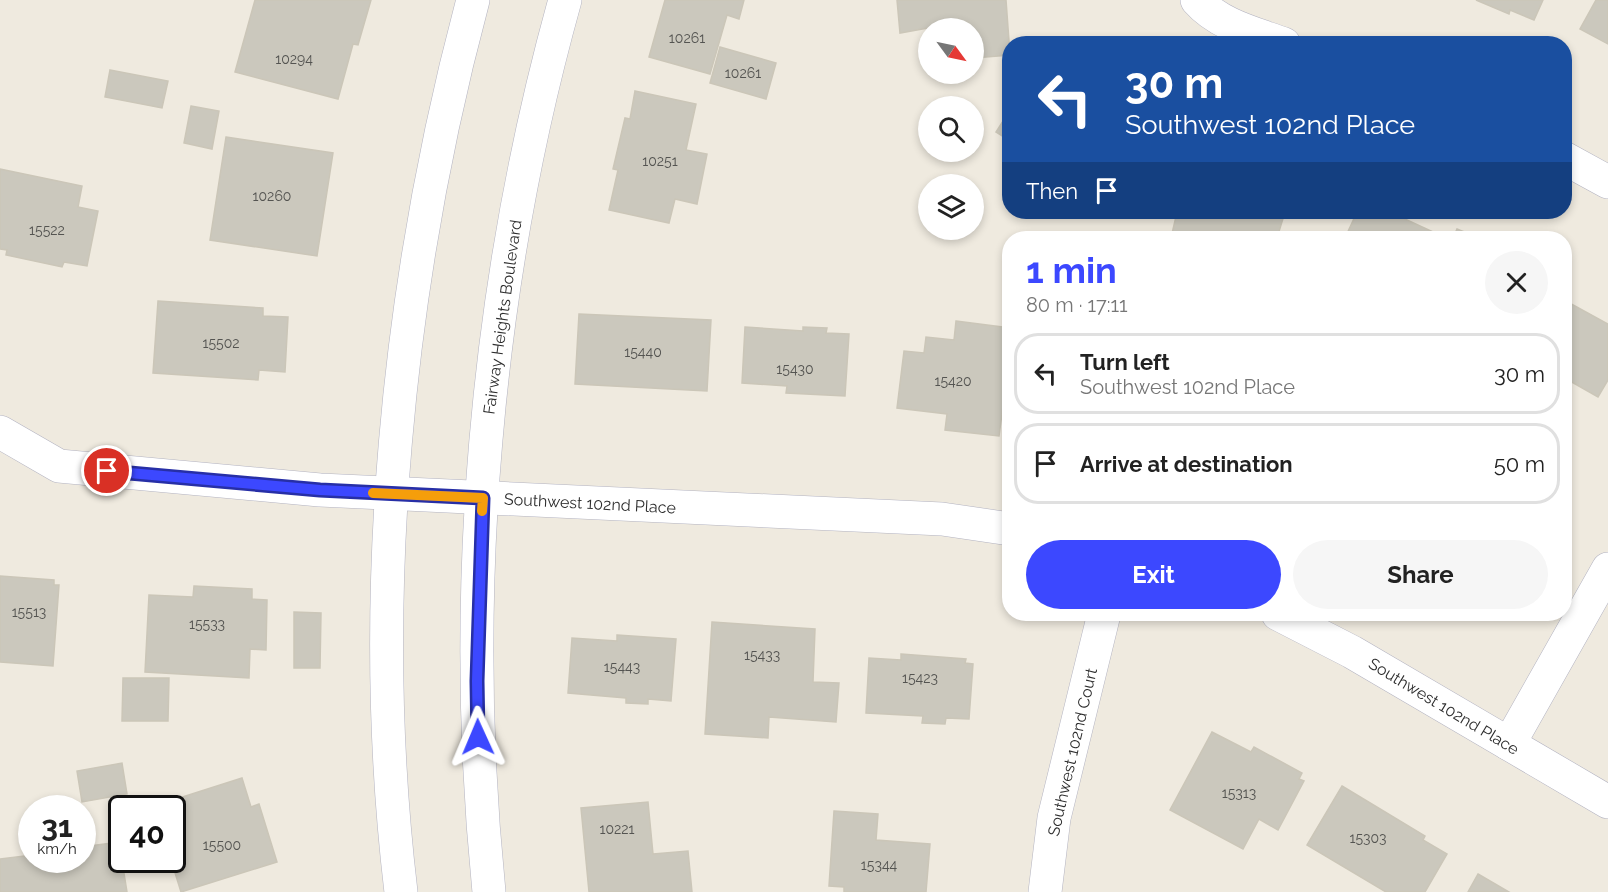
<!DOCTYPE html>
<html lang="en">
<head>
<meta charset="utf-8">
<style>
  :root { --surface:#fff; --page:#f6f6f6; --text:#222; --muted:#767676; --line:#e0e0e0; --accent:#3c48ff }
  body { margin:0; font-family:Raleway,sans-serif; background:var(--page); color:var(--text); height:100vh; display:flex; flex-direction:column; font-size:22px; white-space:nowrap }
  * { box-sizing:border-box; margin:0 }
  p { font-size:20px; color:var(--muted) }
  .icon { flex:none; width:33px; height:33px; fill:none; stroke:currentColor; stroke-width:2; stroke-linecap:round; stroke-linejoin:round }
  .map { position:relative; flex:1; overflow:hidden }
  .details { position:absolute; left:1002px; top:231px; width:570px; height:390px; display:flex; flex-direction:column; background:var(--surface); border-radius:24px; box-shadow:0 3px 9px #0003 }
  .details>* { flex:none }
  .banner { position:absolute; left:1002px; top:36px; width:570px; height:183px; border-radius:24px; box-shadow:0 3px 9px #0003; background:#1a4fa0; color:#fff; overflow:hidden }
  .needle { width:39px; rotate:123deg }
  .fabs { position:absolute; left:918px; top:18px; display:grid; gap:12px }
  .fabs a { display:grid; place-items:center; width:66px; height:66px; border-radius:50%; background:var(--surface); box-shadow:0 3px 9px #0003; font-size:30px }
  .speed { position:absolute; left:18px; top:795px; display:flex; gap:12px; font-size:30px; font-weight:700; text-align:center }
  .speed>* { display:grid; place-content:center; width:78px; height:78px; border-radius:50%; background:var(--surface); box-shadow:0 3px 9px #0003; line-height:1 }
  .speed small { font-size:15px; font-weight:400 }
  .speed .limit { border:3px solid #111; border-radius:9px; background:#fff; color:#111 }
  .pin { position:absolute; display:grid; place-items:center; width:51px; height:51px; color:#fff; margin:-26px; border:3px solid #fff; border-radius:50%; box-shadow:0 2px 6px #0007 }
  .me { position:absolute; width:66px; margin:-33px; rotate:359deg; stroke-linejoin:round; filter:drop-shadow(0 0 4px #0008) }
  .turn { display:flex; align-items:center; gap:21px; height:126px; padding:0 24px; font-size:27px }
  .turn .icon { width:78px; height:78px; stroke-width:2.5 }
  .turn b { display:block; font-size:42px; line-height:51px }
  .then { display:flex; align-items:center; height:57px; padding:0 24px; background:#0003; gap:12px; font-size:22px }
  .round { display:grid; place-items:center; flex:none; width:63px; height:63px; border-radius:32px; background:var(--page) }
  .headline { display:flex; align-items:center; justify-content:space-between; height:102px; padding:0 24px }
  h1 { font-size:36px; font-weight:700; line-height:45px; color:var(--accent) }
  .cta { display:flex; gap:12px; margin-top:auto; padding:12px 24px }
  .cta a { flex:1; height:69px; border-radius:36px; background:var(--accent); color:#fff; font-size:24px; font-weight:700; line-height:69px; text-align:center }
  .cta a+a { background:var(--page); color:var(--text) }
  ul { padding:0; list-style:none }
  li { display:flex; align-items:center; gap:18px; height:81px; margin:0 12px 9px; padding:0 12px; border:3px solid var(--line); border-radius:24px }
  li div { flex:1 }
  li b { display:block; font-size:22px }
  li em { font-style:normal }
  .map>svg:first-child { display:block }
  .building { fill:#cbc8bd; stroke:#cbc6b8; stroke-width:1.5 }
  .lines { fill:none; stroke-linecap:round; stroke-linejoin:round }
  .minor-casing { stroke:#b3b3c1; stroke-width:34 }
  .minor { stroke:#fff; stroke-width:33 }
  .route-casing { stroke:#272fa6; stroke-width:15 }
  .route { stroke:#3c48ff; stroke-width:10 }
  .slow { stroke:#f59e0b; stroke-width:10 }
  .labels { text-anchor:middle; stroke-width:4.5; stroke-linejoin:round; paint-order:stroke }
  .number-label { font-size:14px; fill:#545451 }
  .street-label { font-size:16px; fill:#2d2d2d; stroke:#fff }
</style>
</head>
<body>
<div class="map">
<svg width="1608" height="892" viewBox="0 0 1608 892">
  <rect width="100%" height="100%" fill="#efeadf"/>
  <g class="building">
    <path d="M 255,0 L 371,0 L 358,45 L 353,44 L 338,99 L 235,72 Z"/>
    <path d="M 665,0 L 744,0 L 739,19 L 727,15 L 710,74 L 649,57 Z"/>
    <path d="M 897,0 L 1006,0 L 1010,55 L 974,58 L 974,28 L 928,28 L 900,33 Z"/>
    <path d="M 1476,0 L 1543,0 L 1534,20 L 1510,10 L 1509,14 Z"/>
    <path d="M 1608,0 L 1608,44 L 1580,29 L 1596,0 Z"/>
    <path d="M 720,47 L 776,63 L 766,99 L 710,83 Z"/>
    <path d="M 110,70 L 168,81 L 162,108 L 105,97 Z"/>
    <path d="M 635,91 L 696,104 L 686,150 L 707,154 L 697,204 L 675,199 L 669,223 L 609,210 L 618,170 L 613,169 L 625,118 L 630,119 Z"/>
    <path d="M 191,106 L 219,111 L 212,149 L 184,143 Z"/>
    <path d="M 1010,110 L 1010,141 L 996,132 Z"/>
    <path d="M 226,137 L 333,153 L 317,256 L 210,240 Z"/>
    <path d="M 0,169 L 82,186 L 78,207 L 98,211 L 87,266 L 64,262 L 62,267 L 6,255 L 7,250 L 0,249 Z"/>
    <path d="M 1177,212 L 1285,212 L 1277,238 L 1171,238 Z"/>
    <path d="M 1357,212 L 1395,212 L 1394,214 L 1446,238 L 1345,238 Z"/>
    <path d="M 1457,229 L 1479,238 L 1453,238 Z"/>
    <path d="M 1564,300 L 1608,324 L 1608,380 L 1598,397 L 1570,381 L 1564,391 Z"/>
    <path d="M 158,301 L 263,308 L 263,316 L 288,317 L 285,372 L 259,370 L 258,380 L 153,373 Z"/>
    <path d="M 579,314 L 711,320 L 707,391 L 575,384 Z"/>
    <path d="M 956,321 L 1010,328 L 1010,354 L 999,436 L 945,430 L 947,414 L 897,408 L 904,351 L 924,353 L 926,337 L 954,340 Z"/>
    <path d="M 745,327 L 803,331 L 803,327 L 827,328 L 826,333 L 849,334 L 845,396 L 786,393 L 787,386 L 742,383 Z"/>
    <path d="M 0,576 L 54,580 L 54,585 L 59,585 L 53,666 L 0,662 Z"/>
    <path d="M 194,586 L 252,589 L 252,599 L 267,600 L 266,650 L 250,649 L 249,678 L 145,672 L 149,595 L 193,597 Z"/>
    <path d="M 294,612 L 321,613 L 320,668 L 294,668 Z"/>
    <path d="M 712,622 L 815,629 L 813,682 L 839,683 L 836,722 L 769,717 L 768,738 L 705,734 Z"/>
    <path d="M 617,635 L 676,639 L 671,701 L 648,699 L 648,704 L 626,703 L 626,698 L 568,693 L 572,638 L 617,641 Z"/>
    <path d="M 901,654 L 966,659 L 965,663 L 973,664 L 969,719 L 946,718 L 945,724 L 922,723 L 923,716 L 866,713 L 869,658 L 901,660 Z"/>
    <path d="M 123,678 L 169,678 L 168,721 L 122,721 Z"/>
    <path d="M 1212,732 L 1251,752 L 1254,747 L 1302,773 L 1299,779 L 1304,781 L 1278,830 L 1259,819 L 1243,849 L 1170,810 Z"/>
    <path d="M 122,763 L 127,794 L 82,802 L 77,771 Z"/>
    <path d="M 242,778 L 251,807 L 259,804 L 277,862 L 181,892 L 171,860 L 172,831 L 182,828 L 173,800 Z"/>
    <path d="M 1342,786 L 1425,836 L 1423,840 L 1447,854 L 1425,892 L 1386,892 L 1307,845 Z"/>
    <path d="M 648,802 L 653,854 L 688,851 L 692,892 L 589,892 L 581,808 Z"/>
    <path d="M 834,811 L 878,814 L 876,840 L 930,844 L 926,892 L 844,892 L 844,887 L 829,886 Z"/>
    <path d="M 119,842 L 127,892 L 0,892 L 0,859 L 32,855 L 32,860 L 82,860 L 82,847 Z"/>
    <path d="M 1478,874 L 1509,892 L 1468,892 Z"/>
  </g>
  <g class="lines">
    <g class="minor-casing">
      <g id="minor">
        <path d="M 1197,0 C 1219,25 1254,33 1284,44"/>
        <path d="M 1564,158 L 1608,182"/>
        <path d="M 0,432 L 59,466 L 320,490 L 942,519 L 1010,529"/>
        <path d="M 1278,614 L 1352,652 L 1608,802"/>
        <path d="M 1509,744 L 1608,569"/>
        <path d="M 401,892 C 366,600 397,283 473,0"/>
        <path d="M 489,892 C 459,596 485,286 565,0"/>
        <path d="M 1045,892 L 1054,818 L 1104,614"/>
      </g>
    </g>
    <use href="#minor" class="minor"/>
  </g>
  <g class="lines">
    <g class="route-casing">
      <path id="route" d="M 107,471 L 320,490 L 483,498 L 477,681 L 478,737"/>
    </g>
    <use href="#route" class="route"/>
    <path class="slow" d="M 373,493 L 483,498 L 482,511"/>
  </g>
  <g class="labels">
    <g class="number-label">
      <text x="687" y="43">10261</text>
      <text x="294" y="64">10294</text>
      <text x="743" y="78">10261</text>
      <text x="660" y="166">10251</text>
      <text x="272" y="201">10260</text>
      <text x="47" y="235">15522</text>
      <text x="221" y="348">15502</text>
      <text x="643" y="357">15440</text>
      <text x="795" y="374">15430</text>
      <text x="953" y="386">15420</text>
      <text x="29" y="617">15513</text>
      <text x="207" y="629">15533</text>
      <text x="762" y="660">15433</text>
      <text x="622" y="672">15443</text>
      <text x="920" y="683">15423</text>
      <text x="1239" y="798">15313</text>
      <text x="617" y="834">10221</text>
      <text x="1368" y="843">15303</text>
      <text x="222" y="850">15500</text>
      <text x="879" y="870">15344</text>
    </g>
    <g class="street-label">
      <text transform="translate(502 317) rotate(-82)" y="6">Fairway Heights Boulevard</text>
      <text transform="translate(590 503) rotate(3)" y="6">Southwest 102nd Place</text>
      <text transform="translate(1444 706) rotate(31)" y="6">Southwest 102nd Place</text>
      <text transform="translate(1072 752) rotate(-77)" y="6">Southwest 102nd Court</text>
    </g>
  </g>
</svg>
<div class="fabs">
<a><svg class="needle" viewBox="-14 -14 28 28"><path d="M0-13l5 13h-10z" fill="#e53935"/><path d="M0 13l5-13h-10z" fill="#767676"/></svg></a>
<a><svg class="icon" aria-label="search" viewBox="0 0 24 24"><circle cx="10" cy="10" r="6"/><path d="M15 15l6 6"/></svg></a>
<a><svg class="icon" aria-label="layers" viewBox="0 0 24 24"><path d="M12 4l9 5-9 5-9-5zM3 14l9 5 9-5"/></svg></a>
</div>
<div class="speed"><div>31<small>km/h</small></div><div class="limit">40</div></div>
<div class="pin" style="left:107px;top:471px;background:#d93025"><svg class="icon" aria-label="arrive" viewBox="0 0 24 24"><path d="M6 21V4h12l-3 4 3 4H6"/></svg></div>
<svg class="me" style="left:478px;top:737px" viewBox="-20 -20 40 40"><path d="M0-17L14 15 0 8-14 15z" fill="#3c48ff" stroke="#fff" stroke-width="4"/></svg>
<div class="banner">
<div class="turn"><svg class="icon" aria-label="left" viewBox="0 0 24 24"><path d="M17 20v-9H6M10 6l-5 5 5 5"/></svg><div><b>30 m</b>Southwest 102nd Place</div></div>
<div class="then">Then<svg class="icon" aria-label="arrive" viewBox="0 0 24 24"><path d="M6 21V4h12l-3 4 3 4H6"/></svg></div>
</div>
<section class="details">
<div class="headline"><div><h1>1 min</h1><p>80 m · 17:11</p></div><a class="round"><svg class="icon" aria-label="close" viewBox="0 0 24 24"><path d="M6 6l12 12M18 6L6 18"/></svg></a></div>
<ul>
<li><svg class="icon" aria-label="left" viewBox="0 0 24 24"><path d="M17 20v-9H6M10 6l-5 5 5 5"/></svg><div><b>Turn left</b><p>Southwest 102nd Place</p></div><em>30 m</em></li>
<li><svg class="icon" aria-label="arrive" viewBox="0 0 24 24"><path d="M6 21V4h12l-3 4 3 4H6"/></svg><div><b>Arrive at destination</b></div><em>50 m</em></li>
</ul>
<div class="cta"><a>Exit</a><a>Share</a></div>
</section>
</div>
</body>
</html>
